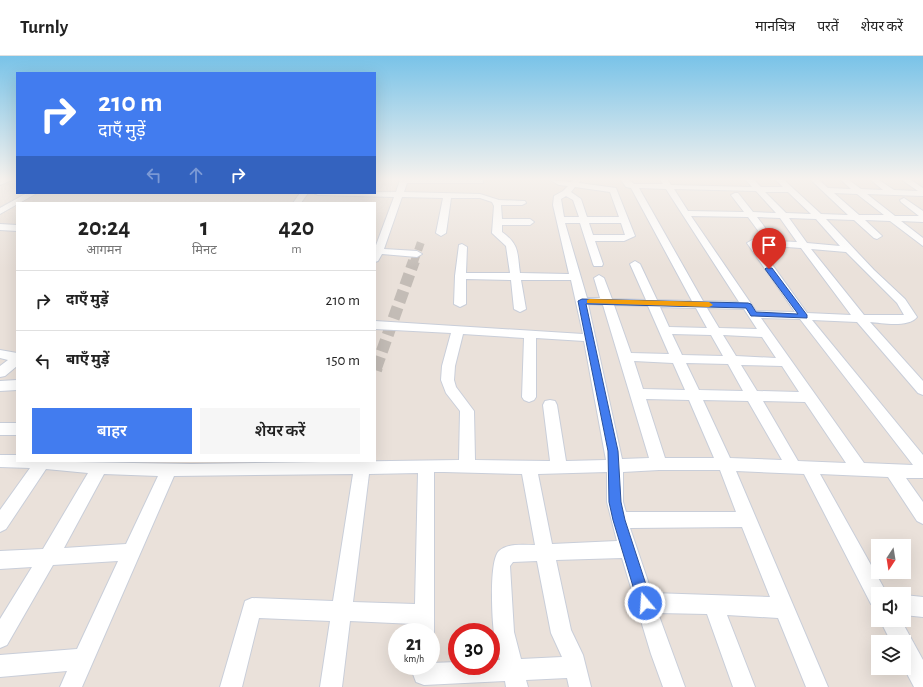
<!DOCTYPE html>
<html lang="hi">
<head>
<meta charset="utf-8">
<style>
  :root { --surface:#fff; --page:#f6f6f6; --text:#222; --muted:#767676; --line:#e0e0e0; --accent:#427cef }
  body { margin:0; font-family:"Alegreya Sans","Noto Sans Devanagari",sans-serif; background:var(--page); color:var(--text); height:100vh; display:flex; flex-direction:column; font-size:15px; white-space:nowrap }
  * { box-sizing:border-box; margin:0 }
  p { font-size:13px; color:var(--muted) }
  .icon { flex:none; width:22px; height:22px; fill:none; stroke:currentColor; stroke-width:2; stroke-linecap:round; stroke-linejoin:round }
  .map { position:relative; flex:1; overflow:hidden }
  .side { position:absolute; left:16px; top:146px; width:360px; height:260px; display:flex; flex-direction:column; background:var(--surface); border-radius:0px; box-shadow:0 4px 16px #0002 }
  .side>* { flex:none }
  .hud { position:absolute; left:16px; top:16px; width:360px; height:122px; border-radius:0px; box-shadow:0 4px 16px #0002; background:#427cef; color:#fff; overflow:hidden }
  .needle { width:26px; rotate:192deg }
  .fabs { position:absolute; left:871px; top:483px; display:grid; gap:8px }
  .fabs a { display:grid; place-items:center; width:40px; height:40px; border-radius:0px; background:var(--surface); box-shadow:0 4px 16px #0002; font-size:20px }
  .speed { position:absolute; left:388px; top:567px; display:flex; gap:8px; font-size:20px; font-weight:700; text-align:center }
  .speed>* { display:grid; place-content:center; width:52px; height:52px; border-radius:50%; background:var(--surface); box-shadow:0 4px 16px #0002; line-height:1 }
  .speed small { font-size:10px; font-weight:400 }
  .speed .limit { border:6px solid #d22; background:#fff; color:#111 }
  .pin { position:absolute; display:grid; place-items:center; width:34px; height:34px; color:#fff; margin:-41px -17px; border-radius:50% 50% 50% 0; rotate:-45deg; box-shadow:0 0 4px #0007 }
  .pin .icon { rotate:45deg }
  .me { position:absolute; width:44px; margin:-22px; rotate:342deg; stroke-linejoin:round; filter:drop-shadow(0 0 3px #0008) }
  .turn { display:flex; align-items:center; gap:14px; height:84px; padding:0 16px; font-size:18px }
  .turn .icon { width:52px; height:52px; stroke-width:2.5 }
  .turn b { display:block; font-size:28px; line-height:34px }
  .lanes { display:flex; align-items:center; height:38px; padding:0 16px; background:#0003; justify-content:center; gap:20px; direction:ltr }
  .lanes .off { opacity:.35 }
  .eta { display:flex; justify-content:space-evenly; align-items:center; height:68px; text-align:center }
  .eta b { font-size:24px; font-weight:600; line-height:28px }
  .cta { display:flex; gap:8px; margin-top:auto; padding:8px 16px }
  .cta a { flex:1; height:46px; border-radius:0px; background:var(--accent); color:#fff; font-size:16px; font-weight:600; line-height:46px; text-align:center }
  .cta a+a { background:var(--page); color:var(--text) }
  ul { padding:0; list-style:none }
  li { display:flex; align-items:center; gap:12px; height:60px; padding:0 16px; border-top:1px solid var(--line) }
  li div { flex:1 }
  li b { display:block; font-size:15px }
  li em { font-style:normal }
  header { display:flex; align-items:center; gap:24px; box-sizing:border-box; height:56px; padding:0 20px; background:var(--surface); border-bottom:1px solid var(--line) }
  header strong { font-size:19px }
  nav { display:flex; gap:22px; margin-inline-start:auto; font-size:14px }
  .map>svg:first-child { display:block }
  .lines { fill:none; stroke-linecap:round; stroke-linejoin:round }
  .minor-tunnel-far2 { stroke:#c3bcb6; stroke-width:8; stroke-dasharray:8 4.5; stroke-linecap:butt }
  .minor-tunnel-far1 { stroke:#c3bcb6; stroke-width:12; stroke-dasharray:12 5.5; stroke-linecap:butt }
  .minor-tunnel { stroke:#c3bcb6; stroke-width:14; stroke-dasharray:14 8; stroke-linecap:butt }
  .minor-casing { stroke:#c9ced9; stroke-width:2 }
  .minor { fill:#fff; fill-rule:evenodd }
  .route { fill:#427cef; stroke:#2b519b }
  .slow { fill:#f59e0b }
</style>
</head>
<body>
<header>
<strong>Turnly</strong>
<nav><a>मानचित्र</a><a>परतें</a><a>शेयर करें</a></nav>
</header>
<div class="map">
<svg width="923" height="631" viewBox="0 0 923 631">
  <rect width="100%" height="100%" fill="#eae1da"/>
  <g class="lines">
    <path class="minor-tunnel-far2" d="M 414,206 L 421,186"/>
    <path class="minor-tunnel-far1" d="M 376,312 L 414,205"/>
    <path class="minor-tunnel" d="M 375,314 L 376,311"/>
    <g class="minor-casing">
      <g id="minor">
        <path d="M 0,124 L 12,124 L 0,129 Z"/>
        <path d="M 400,124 L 483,124 L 483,127 L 407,127 L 404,136 L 480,138 L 499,144 L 525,145 L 526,147 L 522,149 L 501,149 L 502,163 L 530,163 L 534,166 L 530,169 L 502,169 L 502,176 C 520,189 517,197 520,217 L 569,218 L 553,149 L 554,140 L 563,135 L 568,130 L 559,129 L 550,124 L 571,126 L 573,124 L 581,124 L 579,127 L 616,132 L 635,180 L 624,185 L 595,185 L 603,208 L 602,210 L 594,210 L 593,208 L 580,167 L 565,167 L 587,242 L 600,242 L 594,222 L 599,219 L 604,222 L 612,243 L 646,244 L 630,208 L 635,205 L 640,208 L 657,244 L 692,245 L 631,132 L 626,131 L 621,124 L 629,124 L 634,128 L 663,128 L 660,124 L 668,124 L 671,129 L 752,131 L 746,124 L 754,124 L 761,131 L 783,131 L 776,124 L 784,124 L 821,158 L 848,159 L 811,124 L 819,124 L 828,132 L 851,133 L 841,124 L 849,124 L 861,133 L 883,134 L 871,124 L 879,124 L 894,134 L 918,135 L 902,124 L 911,124 L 923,132 L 923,140 L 867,138 L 895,160 L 919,160 L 901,146 L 900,144 L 904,142 L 923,155 L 923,166 L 901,165 L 923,182 L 923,190 L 890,165 L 865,164 L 882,180 L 877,183 L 874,182 L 854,164 L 826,163 L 874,214 L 905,243 L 917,261 C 908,272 882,267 870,266 L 923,325 L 923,339 L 918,337 L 857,266 L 812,264 L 923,399 L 923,422 L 906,422 L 923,446 L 923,468 L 917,465 L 888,421 L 820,418 L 885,534 L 886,538 L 878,538 L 878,551 L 871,548 L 804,418 L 736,415 L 828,631 L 806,631 L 778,562 L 727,559 L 755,631 L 733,631 L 707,558 L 658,557 L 685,631 L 663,631 L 651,598 L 622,502 L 556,504 L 571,574 L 583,599 L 591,631 L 569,631 L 567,622 L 526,624 L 528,631 L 506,631 L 505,625 L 424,629 L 416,626 L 413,618 L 417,610 L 431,610 L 431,607 L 457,606 L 457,610 L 491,610 L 491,604 L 500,604 C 498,595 495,586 494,577 C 492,562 489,504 499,495 C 508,487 523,489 535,489 L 522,418 L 444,416 L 434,416 L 434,576 L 431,583 L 431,576 L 414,576 L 414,568 L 350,565 L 342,631 L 320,631 L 330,565 L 259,562 L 242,631 L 220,631 L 245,545 L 252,542 L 333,545 L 353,418 L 174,420 L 82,631 L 60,631 L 67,615 L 0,621 L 0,599 L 77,593 L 118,505 L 53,509 L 7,589 L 0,592 L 0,563 L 32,511 L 0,513 L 0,495 L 43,493 L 88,417 L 46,413 L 6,473 L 0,476 L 0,454 L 30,412 L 0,411 L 0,399 L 17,399 L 17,405 L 191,408 L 459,404 L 460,355 L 446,337 L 441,324 L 442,310 L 451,277 L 375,273 L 375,265 L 583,278 L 571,224 L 521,224 L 526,253 L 520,256 L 514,253 L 511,224 L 466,223 L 466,248 L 460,251 L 454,248 L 455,220 L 459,189 L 462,188 L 467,191 L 466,217 L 510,217 L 506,190 L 492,177 L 494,150 L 492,146 L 480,142 L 451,142 L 446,177 L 441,180 L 436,177 L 443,142 L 402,141 L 384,193 L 417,195 L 422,198 L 417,201 L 382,198 L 378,205 L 375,206 L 375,192 L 394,141 L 318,139 L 314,137 L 396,136 ZM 575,131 L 610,136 L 619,161 L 587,161 L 581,143 L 571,136 ZM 639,132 L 666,133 L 739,246 L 703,245 ZM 674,133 L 756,135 L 776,157 L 753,156 L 738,137 L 735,137 L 731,139 L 744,156 L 688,155 ZM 765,136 L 788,136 L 811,158 L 786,157 ZM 834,137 L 857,138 L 884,159 L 859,159 ZM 566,140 L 573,144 L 579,161 L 564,161 L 561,143 ZM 691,160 L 748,161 L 765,184 L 752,184 L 747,187 L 795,256 L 756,255 ZM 757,161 L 780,162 L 797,186 L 775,185 ZM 789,162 L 816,163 L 840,190 L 807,187 ZM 589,167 L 621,167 L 625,179 L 593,179 ZM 758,189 L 801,192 L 851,259 L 807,257 ZM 811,193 L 846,196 L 897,247 L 904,259 L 864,259 ZM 588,248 L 603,249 L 649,402 L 622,403 ZM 614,249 L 648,250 L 669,298 L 631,297 ZM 660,251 L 696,252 L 707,272 L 669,271 ZM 707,252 L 744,253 L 757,273 L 719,272 ZM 761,262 L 800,263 L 913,409 L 864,407 ZM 463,278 L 524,282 L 522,341 L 524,344 L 529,346 L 534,344 L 536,341 L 536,282 L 584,285 L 606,404 L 566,405 L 557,349 L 555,345 L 550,344 L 545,345 L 543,349 L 550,405 L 475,404 L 474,355 L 456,331 L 454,324 L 455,310 ZM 672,278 L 711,279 L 723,300 L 682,299 ZM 723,279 L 762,281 L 776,302 L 736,300 ZM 634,305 L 673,307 L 685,334 L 643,333 ZM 686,307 L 728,308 L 743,335 L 699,334 ZM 741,309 L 782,310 L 799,336 L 757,335 ZM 646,343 L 689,344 L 714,402 L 665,402 ZM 703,344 L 748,345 L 782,404 L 730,402 ZM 763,345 L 805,346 L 846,407 L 798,405 ZM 659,414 L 720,414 L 736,456 L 626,456 L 623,446 L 623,416 ZM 607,416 L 607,446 L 617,485 L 552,488 L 538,418 ZM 418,417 L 415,548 L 353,546 L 369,418 ZM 104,418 L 158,420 L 126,488 L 64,492 ZM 742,471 L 770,541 L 652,537 L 630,472 ZM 537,505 L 551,577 L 562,601 L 521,603 L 514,576 L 510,510 L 513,506 Z"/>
        <path d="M 27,137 L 37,137 L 0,158 L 0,152 Z"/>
        <path d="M 300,137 L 308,137 L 301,147 L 293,147 Z"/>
        <path d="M 0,168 L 17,169 L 17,175 L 0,174 Z"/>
        <path d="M 0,294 L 17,297 L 17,310 L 5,320 L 0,321 L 0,310 L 8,304 L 0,302 Z"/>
        <path d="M 17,324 L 17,334 L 0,335 L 0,325 Z"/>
        <rect x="0" y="367" width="17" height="12"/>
        <path d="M 904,539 L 923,541 L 923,561 L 904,559 Z"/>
        <path d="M 880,564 L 901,564 L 923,604 L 923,631 L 914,631 L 904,612 L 904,586 L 891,586 Z"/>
      </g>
    </g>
    <use href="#minor" class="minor"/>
  </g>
  <linearGradient id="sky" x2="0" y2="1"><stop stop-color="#79c3e8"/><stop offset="0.58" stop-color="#f6f2ee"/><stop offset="1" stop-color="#f6f2ee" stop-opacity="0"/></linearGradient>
  <rect width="923" height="212" fill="url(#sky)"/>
  <path class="route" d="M 766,212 L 772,212 L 807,259 L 807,262 L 754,260 L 751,260 L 746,252 L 586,248 L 618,395 L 621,446 L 625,464 L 652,547 L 650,552 L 645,554 L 640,552 L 638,547 L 613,464 L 609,446 L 608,395 L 578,245 L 582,243 L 748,247 L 751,248 L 756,256 L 798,258 L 765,213 Z"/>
  <path class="slow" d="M 590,243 L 709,246 L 713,249 L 709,251 L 587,247 L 587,244 Z"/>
</svg>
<div class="fabs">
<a><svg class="needle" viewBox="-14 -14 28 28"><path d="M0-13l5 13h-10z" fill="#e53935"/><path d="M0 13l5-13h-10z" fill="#767676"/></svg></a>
<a><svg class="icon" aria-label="sound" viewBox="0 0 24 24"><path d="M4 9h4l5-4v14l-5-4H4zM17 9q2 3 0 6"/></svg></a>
<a><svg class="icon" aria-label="layers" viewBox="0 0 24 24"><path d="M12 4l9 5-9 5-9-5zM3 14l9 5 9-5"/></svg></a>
</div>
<div class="speed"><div>21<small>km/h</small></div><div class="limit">30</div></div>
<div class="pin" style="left:769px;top:213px;background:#d93025"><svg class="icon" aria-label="arrive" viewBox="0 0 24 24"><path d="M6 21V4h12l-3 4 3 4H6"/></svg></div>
<svg class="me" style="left:645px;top:547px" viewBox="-20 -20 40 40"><circle r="17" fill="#427cef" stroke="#fff" stroke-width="3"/><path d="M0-11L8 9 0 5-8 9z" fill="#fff"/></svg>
<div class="hud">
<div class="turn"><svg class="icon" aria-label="right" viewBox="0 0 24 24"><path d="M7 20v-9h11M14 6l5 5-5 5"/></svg><div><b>210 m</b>दाएँ मुड़ें</div></div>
<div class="lanes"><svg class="icon off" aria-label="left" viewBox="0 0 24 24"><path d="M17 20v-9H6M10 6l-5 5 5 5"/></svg><svg class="icon off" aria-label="ahead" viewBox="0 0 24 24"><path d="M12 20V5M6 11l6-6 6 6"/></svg><svg class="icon" aria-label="right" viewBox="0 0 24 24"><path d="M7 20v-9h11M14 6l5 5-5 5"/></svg></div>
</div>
<section class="side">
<div class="eta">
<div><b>20:24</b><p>आगमन</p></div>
<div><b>1</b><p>मिनट</p></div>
<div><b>420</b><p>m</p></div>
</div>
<ul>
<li><svg class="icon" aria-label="right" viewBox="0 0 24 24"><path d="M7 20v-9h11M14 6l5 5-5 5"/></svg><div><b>दाएँ मुड़ें</b></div><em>210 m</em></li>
<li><svg class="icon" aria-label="left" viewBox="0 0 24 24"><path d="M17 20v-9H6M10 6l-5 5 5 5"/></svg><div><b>बाएँ मुड़ें</b></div><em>150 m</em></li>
</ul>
<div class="cta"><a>बाहर</a><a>शेयर करें</a></div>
</section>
</div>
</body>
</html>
